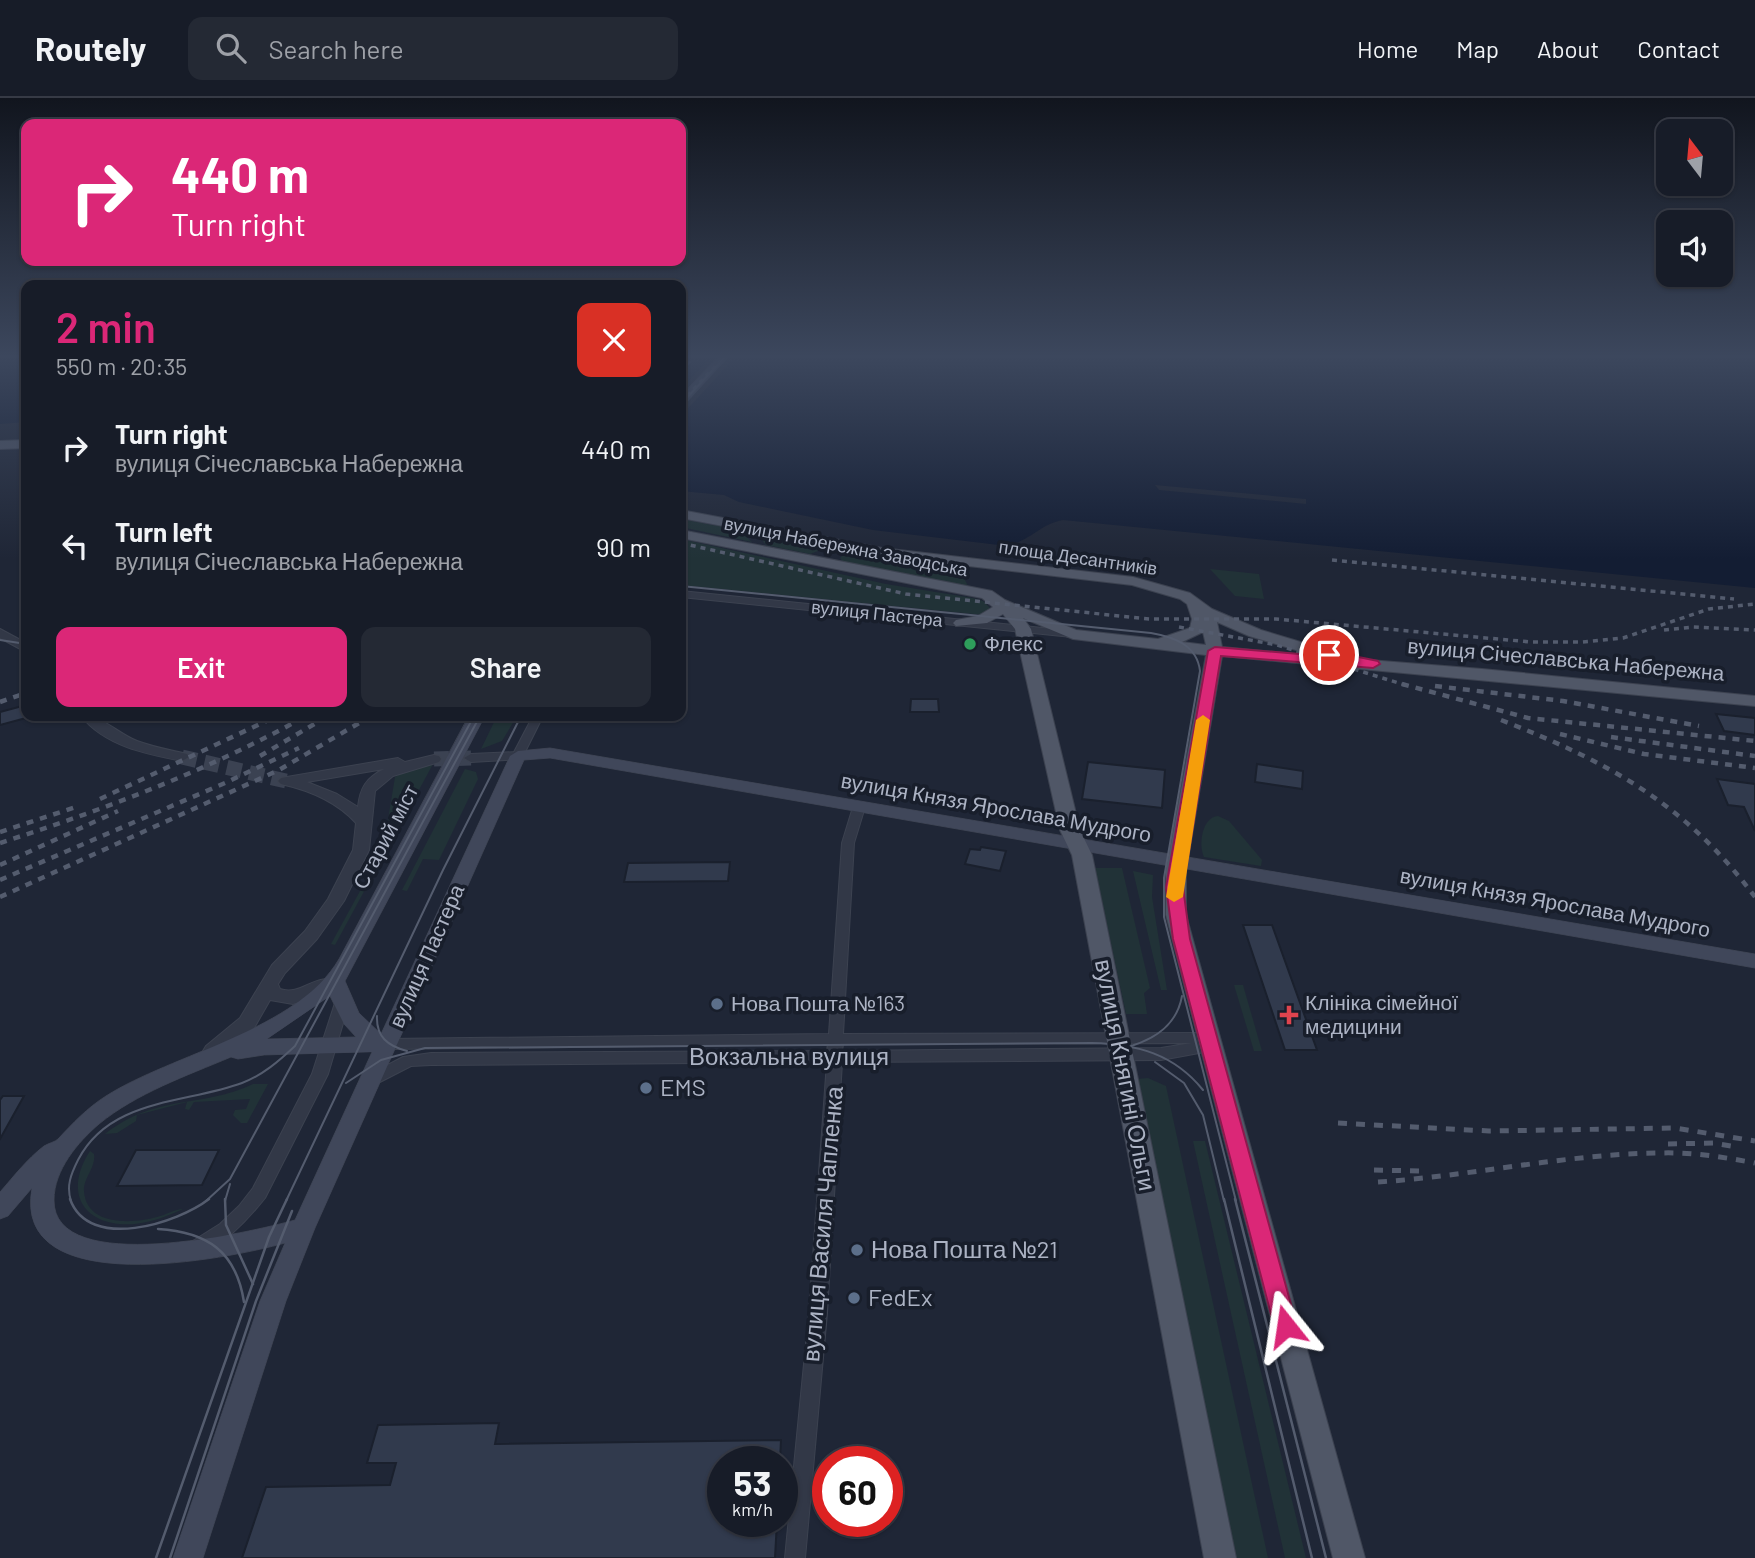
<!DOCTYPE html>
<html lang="en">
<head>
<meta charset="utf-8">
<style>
  :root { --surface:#171c28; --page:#242934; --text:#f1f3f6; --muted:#9ea1a8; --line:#363a45; --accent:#db2777 }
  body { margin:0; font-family:Barlow,sans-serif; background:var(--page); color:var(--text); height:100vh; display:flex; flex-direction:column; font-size:26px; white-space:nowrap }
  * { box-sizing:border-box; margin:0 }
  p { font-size:23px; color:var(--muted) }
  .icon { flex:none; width:38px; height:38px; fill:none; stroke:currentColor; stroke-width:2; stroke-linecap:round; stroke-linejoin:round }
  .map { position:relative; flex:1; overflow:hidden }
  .side { position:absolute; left:21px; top:182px; width:665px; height:441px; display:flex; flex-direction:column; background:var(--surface); border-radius:14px; box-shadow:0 2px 5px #0004,0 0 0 2px var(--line) }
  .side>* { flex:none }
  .banner { position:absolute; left:21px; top:21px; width:665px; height:147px; border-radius:14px; box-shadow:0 2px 5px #0004,0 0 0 2px var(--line); background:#db2777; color:#fff; overflow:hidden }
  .needle { width:46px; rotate:344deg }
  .buttons { position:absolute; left:1656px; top:21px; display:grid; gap:14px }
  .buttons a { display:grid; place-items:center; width:77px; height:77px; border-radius:14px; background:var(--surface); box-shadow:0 2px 5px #0004,0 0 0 2px var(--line); font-size:35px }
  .speed { position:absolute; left:707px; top:1348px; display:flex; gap:14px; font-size:35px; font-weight:700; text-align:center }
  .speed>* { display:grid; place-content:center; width:91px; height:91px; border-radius:50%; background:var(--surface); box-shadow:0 2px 5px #0004,0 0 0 2px var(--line); line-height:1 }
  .speed small { font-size:18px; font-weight:400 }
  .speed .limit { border:10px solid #d22; background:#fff; color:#111 }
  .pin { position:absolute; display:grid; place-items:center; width:60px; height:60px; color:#fff; margin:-30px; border:4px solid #fff; border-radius:50%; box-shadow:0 2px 7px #0007 }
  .me { position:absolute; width:77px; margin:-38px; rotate:345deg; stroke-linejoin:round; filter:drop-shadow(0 0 5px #0008) }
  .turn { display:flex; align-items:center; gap:24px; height:147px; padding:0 35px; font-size:32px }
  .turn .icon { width:91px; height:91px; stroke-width:2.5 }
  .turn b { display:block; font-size:49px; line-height:60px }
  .round { display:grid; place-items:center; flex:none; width:74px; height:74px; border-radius:14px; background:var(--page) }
  .head { display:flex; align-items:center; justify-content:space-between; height:119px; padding:0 35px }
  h1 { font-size:42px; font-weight:600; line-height:52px; color:var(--accent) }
  .button { display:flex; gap:14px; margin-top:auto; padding:14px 35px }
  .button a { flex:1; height:80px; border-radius:14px; background:var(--accent); color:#fff; font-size:28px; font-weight:600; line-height:80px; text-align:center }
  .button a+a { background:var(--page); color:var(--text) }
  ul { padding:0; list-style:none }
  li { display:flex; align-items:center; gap:21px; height:98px; padding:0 35px }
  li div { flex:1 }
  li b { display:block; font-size:26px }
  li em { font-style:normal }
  header { display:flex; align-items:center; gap:42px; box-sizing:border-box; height:98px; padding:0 35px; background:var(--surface); border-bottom:2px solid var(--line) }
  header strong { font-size:33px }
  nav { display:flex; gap:38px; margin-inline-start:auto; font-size:24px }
  .search { width:490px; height:63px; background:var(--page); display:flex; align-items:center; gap:18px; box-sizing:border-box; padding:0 24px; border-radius:14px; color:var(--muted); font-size:26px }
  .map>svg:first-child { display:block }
  .green { fill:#213237 }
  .water { fill:#131d33 }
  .pier { fill:#1f2636 }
  .building { fill:#313a4d; stroke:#1a202d; stroke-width:2 }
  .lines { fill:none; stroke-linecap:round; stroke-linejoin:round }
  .tertiary-tunnel { stroke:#3b4252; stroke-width:15; stroke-dasharray:15 8; stroke-linecap:butt }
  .minor-casing { stroke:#3c4250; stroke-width:2 }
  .tertiary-casing { stroke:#3c4250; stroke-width:2 }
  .secondary-casing { stroke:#3c4250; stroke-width:1 }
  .primary-casing { stroke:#3c4250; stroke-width:2 }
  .minor { fill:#323847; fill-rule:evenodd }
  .tertiary { fill:#323847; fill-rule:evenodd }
  .secondary { fill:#40475a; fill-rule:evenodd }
  .primary { fill:#505767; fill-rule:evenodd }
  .tram-far1 { stroke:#545c6e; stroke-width:2 }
  .tram { stroke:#545c6e; stroke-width:2.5 }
  .rail-far3 { stroke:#545c6e; stroke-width:2.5; stroke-dasharray:4.5 4.5; stroke-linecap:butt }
  .rail-far2 { stroke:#545c6e; stroke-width:3.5; stroke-dasharray:5 5; stroke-linecap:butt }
  .rail-far1 { stroke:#545c6e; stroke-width:4.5; stroke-dasharray:7 7; stroke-linecap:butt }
  .rail { stroke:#545c6e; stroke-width:5; stroke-dasharray:9 9; stroke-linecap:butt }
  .route { fill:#db2777; stroke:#8e194d; stroke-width:2 }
  .slow { fill:#f59e0b }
  .leisure-dot { fill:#2e9e5b; stroke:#181e2b; stroke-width:2.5 }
  .service-dot { fill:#5c6f8a; stroke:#181e2b; stroke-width:2.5 }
  .health-dot { fill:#e0444e; stroke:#181e2b; stroke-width:2.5 }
  .labels { text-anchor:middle; stroke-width:7; stroke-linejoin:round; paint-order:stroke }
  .far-street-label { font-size:18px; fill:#acb3c4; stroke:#181e2b }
  .poi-label { font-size:21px; fill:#acb3c4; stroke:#181e2b; text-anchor:start }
  .street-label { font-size:21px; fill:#acb3c4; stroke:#181e2b }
  .near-street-label { font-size:24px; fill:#acb3c4; stroke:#181e2b }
  .near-poi-label { font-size:24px; fill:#acb3c4; stroke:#181e2b; text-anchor:start }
</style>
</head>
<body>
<header>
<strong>Routely</strong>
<div class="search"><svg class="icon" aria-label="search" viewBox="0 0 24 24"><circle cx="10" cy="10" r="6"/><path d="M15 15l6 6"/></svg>Search here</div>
<nav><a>Home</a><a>Map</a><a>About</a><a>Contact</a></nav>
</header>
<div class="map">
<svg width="1755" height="1460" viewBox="0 0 1755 1460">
  <rect width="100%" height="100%" fill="#1f2636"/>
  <g class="green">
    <path d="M 681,421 L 739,432 L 752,444 L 681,429 Z"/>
    <path d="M 756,435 L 815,448 L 821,452 L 810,456 L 766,447 Z"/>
    <path d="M 681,441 L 886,486 L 973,500 L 983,503 L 991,511 L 984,517 L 681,487 Z"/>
    <path d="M 855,455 L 963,478 L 968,488 L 843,464 L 840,460 L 843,457 Z"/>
    <path d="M 1210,471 L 1259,476 L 1264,501 L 1235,498 Z"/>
    <path d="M 497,618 L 517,618 L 502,643 L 481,651 Z"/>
    <path d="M 433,666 L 335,847 L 331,846 L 383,751 L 395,679 L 411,669 Z"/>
    <path d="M 465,671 L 476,674 L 478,681 L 439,762 L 423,761 L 407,793 L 402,792 Z"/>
    <path d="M 1218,718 L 1229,723 L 1262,762 L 1261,768 L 1204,759 C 1198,747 1202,719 1218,718 Z"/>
    <path d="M 1095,770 L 1122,770 L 1150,890 L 1144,895 L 1147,916 L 1126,916 Z"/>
    <path d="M 1133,773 L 1153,777 L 1152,799 L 1167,892 L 1161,892 Z"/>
    <path d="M 1234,887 L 1243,887 L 1262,953 L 1254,953 Z"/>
    <path d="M 1148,980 L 1166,988 L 1268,1460 L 1236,1460 L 1137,981 Z"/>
    <path d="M 253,986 L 268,986 L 247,1025 L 241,1025 L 233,1017 L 235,1012 L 246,1011 L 250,1001 L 194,1004 L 189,1012 L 185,1011 L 187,1004 L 137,1017 L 136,1023 L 117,1035 L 105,1036 C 158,995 200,1011 253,986 Z"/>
    <path d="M 1193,1043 L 1205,1043 L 1306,1460 L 1285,1460 Z"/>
    <path d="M 90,1053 L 94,1056 C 96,1070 83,1080 84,1093 C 86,1128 132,1126 157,1119 C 166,1117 175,1111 183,1111 C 168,1118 152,1124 135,1126 C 85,1130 62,1096 90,1053 Z"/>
  </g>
  <g class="water">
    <path d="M 0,257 L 26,257 L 26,324 L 0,326 Z"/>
    <path d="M 681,257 L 1755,257 L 1755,490 L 1063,422 C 1038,426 1026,449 999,447 L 873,432 L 739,404 L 724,397 L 681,393 Z"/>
  </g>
  <g class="pier">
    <path d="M 713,257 L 737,257 L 681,318 L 681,291 Z"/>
    <path d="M 1155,387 L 1306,401 L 1306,406 L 1159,392 Z"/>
  </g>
  <g class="building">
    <path d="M 911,601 L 938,601 L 939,614 L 910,614 Z"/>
    <path d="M 26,607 L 26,620 L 0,627 L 0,614 Z"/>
    <path d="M 1716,616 L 1755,620 L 1755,637 L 1724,633 Z"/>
    <path d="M 1088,664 L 1165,672 L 1162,710 L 1082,701 Z"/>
    <path d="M 1257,666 L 1303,673 L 1302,691 L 1255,684 Z"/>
    <path d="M 1717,681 L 1755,686 L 1755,733 L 1744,709 L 1728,707 Z"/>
    <path d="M 981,749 L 1006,753 L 1000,773 L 965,766 L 970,751 L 980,752 Z"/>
    <path d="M 730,764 L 728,783 L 624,784 L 628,765 Z"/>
    <path d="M 1243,827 L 1272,827 L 1317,952 L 1285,952 Z"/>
    <path d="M 3,998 L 24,998 L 0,1041 L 0,1002 Z"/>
    <path d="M 136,1052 L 219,1052 L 202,1087 L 117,1088 Z"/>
    <path d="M 499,1325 L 495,1346 L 781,1342 L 780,1363 L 723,1363 L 723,1423 L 777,1423 L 775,1460 L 242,1460 L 266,1389 L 390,1387 L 396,1365 L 367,1365 L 378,1327 Z"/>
  </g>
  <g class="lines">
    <g class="tertiary-tunnel">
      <path d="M 182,659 L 286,683"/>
      <path d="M 434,661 L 471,660"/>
    </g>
    <g class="minor-casing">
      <g id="minor">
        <path d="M 681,493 L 1072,533 L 1077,536 L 1072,539 L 681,499 Z"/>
        <path d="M 533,618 L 543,618 L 522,660 L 514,660 L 512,658 Z"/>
        <path d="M 859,705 L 865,709 L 854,745 L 843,936 L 1208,935 L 1213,936 L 1215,940 L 1213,944 L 1217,948 L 1215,952 L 1210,953 L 1161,962 L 842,964 L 827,1215 L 805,1460 L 785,1460 L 809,1215 L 827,964 L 431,967 L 411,968 L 372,988 L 367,986 L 364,982 L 367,978 L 403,959 L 431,955 L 827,953 L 828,946 L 388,951 L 383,950 L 381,946 L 383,942 L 388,941 L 829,936 L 842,745 L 853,709 ZM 1192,945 L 1161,950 L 842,953 L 843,946 Z"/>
        <path d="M 342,900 L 347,901 L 349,905 L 328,976 L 265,1100 C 253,1115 214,1161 193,1153 L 190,1148 L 193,1143 L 220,1126 L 239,1108 L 253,1090 L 312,976 L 335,905 L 337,901 Z"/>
      </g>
    </g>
    <g class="tertiary-casing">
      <g id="tertiary">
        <path d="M 0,531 L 26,545 L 26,554 L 0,540 Z"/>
        <path d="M 81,618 C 102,617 117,635 137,643 C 153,649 170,652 187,656 L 189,659 L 182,663 C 146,656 105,648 81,618 Z"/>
        <path d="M 518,654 L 523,655 L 525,658 L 523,661 L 471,664 L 464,660 L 471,656 Z"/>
        <path d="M 434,657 L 439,658 L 441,661 L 439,664 L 393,678 L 375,693 L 369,752 L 344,803 L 317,841 L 285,875 L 278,886 L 280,891 C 300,898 314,877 332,882 L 335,887 L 332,892 L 293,906 L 270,902 L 254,930 L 220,958 L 213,960 L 206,958 L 203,953 L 206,948 L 240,920 L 272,867 L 305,833 L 328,801 L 353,752 L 356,725 C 336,703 308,692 281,686 L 278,683 L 281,680 L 398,660 L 405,664 ZM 384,671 C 366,680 360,690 358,709 L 337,696 L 307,684 Z"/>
      </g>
    </g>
    <g class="secondary-casing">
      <g id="secondary">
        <path d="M 720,257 L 730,257 L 685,306 L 681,307 L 681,298 Z"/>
        <path d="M 469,618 L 485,618 L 345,883 L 359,915 L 381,936 L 510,658 L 518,653 L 550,650 L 1755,856 L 1755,870 L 550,660 L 524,662 L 315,1130 L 286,1203 L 203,1460 L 173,1460 L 260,1203 L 285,1145 C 228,1161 11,1204 32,1090 L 8,1118 L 0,1121 L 0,1094 C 14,1078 27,1061 44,1048 C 49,1045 55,1044 58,1041 C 73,1025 87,1010 106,998 C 172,956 298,932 339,861 ZM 330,898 L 344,926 L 356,939 L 267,941 ZM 372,954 L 295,1122 C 252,1134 53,1180 54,1102 C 54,1072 78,1044 99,1026 C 137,995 186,978 231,959 L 238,961 L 264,957 Z"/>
      </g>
    </g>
    <g class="primary-casing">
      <g id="primary">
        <path d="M 26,342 L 26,350 L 0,351 L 0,343 Z"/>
        <path d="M 681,412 L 882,450 L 1133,479 L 1190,495 L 1212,511 L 1261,532 L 1324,551 L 1326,554 L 1319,558 L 1482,571 L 1755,598 L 1755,608 L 1222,558 L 1186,773 L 1186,817 L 1365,1460 L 1333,1460 L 1166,817 L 1166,773 L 1206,557 L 1073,541 L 1023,520 L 1031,531 L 1080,732 L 1092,757 L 1236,1460 L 1204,1460 L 1072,757 L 1060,732 L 1015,531 L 1003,516 L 987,525 L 956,528 L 953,525 L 956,522 L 978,518 L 993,509 L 982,500 L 681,440 L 681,432 L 992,493 L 1005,502 L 1076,532 L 1158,541 L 1190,530 L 1192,521 L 1187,506 L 1180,501 L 1132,487 L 882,458 L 681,420 ZM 1217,524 L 1249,538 L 1316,558 L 1222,549 ZM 1203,534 L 1206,547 L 1182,544 Z"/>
      </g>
    </g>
    <use href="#minor" class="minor"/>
    <use href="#tertiary" class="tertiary"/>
    <use href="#secondary" class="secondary"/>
    <use href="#primary" class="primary"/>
    <g class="tram-far1">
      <path d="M 681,306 L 727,257"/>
      <path d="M 681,488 L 1151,535 C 1174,539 1197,547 1200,573 L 1164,780 L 1164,819 L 1236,1103"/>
      <path d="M 0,542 L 26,546"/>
      <path d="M 377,918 C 376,939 388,948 407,953"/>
      <path d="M 1131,948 C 1157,940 1177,926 1182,898"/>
      <path d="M 1155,964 L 1184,985 L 1203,1017 L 1224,1103"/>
      <path d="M 346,985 L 381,962 L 425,950 L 1092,945 C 1137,946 1174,956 1203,992"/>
      <path d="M 71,1103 C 66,1088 71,1076 78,1062 C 110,1000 185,1006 242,985 C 263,977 279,963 295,948 L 474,618"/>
      <path d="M 206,1103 L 230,1081 L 480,618"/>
      <path d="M 225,1103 L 230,1086"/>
      <path d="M 286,1103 L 443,772 L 521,618"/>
    </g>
    <g class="tram">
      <path d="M 70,1101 C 89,1154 178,1125 209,1101"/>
      <path d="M 225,1101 L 226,1127 L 253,1186"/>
      <path d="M 1224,1101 L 1312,1460"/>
      <path d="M 1235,1101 L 1326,1460"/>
      <path d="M 158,1131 C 207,1134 236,1153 244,1204"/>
      <path d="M 156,1460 L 269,1139 L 287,1101"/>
      <path d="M 170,1460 L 256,1203 L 292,1113"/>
    </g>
    <g class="rail-far3">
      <path d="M 681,273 L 696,257"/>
      <path d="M 681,304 L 725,257"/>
    </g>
    <g class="rail-far2">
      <path d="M 681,445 L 906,496 L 1149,521 L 1276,521 L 1531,544 L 1582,544 L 1623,540 L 1709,511 L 1755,506"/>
      <path d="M 1332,462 L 1734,501"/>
      <path d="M 1179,529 L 1277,547 L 1408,588"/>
      <path d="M 1664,532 L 1693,529 L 1755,532"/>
    </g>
    <g class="rail-far1">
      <path d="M 1402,586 L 1528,620 L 1755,643"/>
      <path d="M 1435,588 L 1563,603 L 1699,628"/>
      <path d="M 0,604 L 26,595"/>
      <path d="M 1501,622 C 1608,664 1685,705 1755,799"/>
      <path d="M 1560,636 L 1644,656 L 1755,670"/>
      <path d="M 1611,639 L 1755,658"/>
      <path d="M 260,658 L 328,618"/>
      <path d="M 100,701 L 277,618"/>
      <path d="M 0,734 L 76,709"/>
      <path d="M 0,745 C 106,711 209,672 306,618"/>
      <path d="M 0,767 L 118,713"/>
      <path d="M 0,782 L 225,685 L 299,650"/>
      <path d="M 0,799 L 279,672 L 371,618"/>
    </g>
    <g class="rail">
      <path d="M 1338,1025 L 1489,1033 L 1675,1030 L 1755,1043"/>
      <path d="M 1668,1046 L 1713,1045 L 1731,1048"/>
      <path d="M 1374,1072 L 1420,1073"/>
      <path d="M 1378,1084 C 1472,1078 1565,1056 1660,1055 C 1692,1054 1723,1059 1755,1065"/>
    </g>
  </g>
  <linearGradient id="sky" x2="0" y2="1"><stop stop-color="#11151e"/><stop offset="0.56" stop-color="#3c475d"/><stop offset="1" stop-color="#3c475d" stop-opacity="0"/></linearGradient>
  <rect width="1755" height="461" fill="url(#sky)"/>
  <path class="route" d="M 1215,549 L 1323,558 L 1329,553 L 1378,563 L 1380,566 L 1373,570 L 1221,558 L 1183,789 L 1190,841 L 1297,1228 L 1294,1235 L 1286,1238 L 1277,1235 L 1274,1228 L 1173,841 L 1166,789 L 1208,553 Z"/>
  <path class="slow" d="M 1203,617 L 1210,622 L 1183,799 L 1174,804 L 1166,799 L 1196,622 Z"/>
  <circle class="leisure-dot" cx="970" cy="546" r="7"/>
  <g class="service-dot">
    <circle cx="717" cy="906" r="7"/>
    <circle cx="646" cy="990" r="7"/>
    <circle cx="857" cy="1152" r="7"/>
    <circle cx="854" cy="1200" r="7"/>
  </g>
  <path class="health-dot" d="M1285.5 906.5h7v7h7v7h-7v7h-7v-7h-7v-7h7z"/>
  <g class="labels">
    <g class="far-street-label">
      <text transform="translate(846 449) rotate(11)" y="6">вулиця Набережна Заводська</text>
      <text transform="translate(1078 460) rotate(8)" y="6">площа Десантників</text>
      <text transform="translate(877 516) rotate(6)" y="6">вулиця Пастера</text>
    </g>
    <g class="poi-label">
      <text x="984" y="553">Флекс</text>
      <text x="1305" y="912">Клініка сімейної<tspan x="1305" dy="24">медицини</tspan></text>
      <text x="731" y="913">Нова Пошта №163</text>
    </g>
    <g class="street-label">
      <text transform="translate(1566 562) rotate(5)" y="7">вулиця Січеславська Набережна</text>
      <text transform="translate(996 710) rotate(10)" y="7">вулиця Князя Ярослава Мудрого</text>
      <text transform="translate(386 739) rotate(-62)" y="7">Старий міст</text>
      <text transform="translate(1555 805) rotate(10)" y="7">вулиця Князя Ярослава Мудрого</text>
      <text transform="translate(427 858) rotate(-66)" y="7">вулиця Пастера</text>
    </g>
    <g class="near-street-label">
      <text x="789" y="967">Вокзальна вулиця</text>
      <text transform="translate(1125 977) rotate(79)" y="8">вулиця Княгині Ольги</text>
      <text transform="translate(823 1126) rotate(-85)" y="8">вулиця Василя Чапленка</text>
    </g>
    <g class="near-poi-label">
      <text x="660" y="998">EMS</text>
      <text x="871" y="1160">Нова Пошта №21</text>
      <text x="868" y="1208">FedEx</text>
    </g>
  </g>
</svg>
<div class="buttons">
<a><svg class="needle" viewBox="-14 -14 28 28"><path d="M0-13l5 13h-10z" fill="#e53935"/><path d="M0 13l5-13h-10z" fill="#9ea1a8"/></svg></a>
<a><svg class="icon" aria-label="sound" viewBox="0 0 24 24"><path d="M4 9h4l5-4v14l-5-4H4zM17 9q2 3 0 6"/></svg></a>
</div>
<div class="speed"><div>53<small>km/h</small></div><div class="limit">60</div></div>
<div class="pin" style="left:1329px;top:557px;background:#d93025"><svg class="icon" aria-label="arrive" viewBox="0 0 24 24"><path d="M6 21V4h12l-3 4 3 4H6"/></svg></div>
<svg class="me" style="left:1286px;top:1228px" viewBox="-20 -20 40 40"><path d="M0-17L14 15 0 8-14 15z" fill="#db2777" stroke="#fff" stroke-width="4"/></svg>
<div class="banner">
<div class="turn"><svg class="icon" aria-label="right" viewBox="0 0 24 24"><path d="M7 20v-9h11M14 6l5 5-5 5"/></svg><div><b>440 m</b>Turn right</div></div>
</div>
<section class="side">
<div class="head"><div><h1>2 min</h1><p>550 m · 20:35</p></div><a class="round" style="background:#d93025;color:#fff"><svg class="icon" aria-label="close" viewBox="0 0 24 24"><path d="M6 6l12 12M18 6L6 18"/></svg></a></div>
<ul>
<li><svg class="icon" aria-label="right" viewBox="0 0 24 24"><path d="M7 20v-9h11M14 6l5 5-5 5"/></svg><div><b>Turn right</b><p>вулиця Січеславська Набережна</p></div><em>440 m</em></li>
<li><svg class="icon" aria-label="left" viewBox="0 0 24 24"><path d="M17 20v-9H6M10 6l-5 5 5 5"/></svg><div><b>Turn left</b><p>вулиця Січеславська Набережна</p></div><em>90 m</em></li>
</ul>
<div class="button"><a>Exit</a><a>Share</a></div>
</section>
</div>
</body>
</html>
